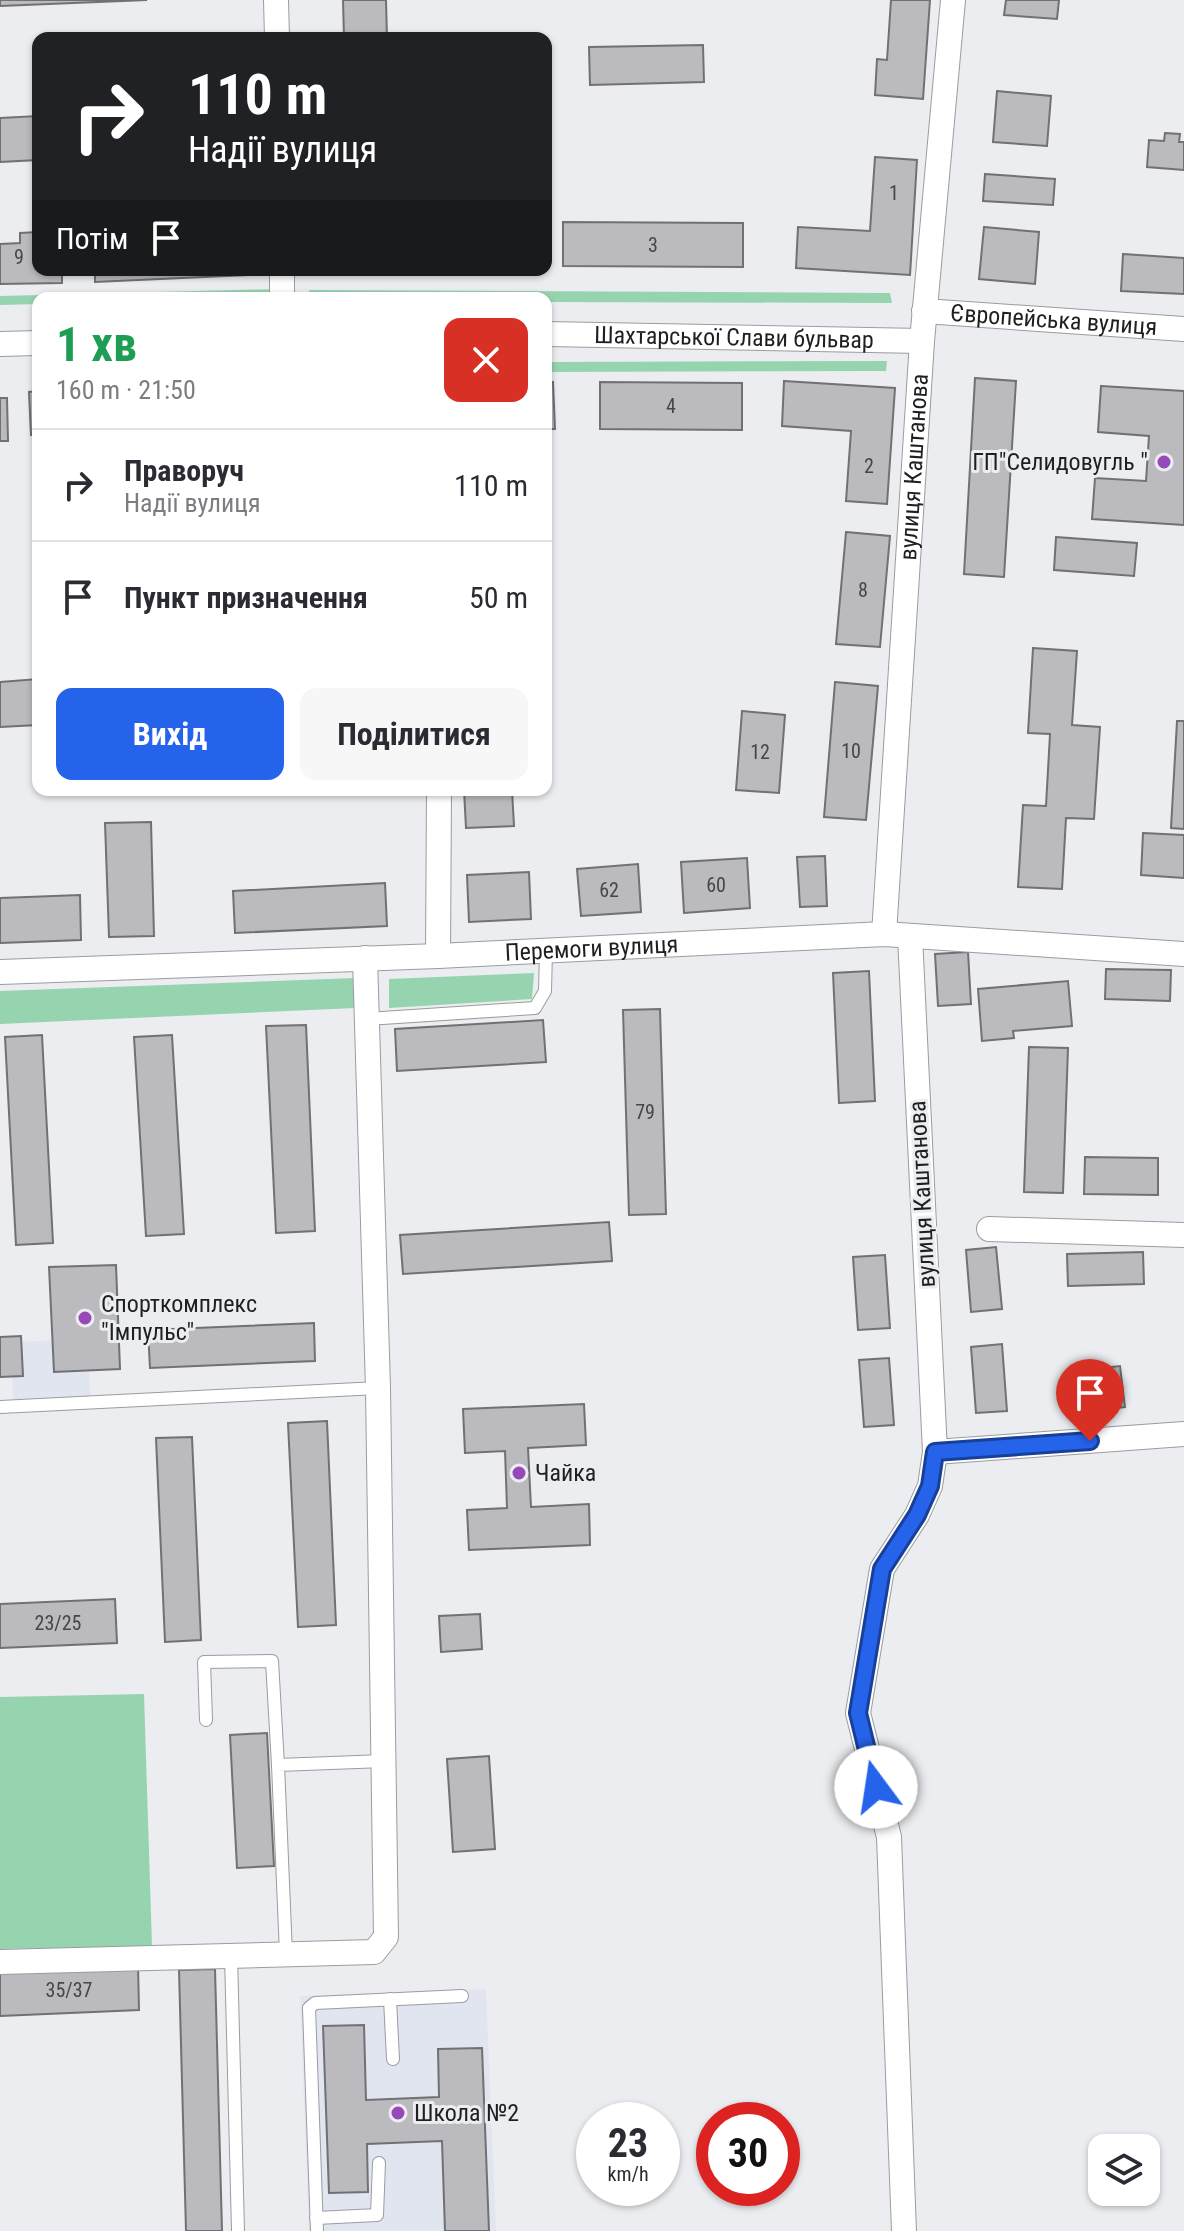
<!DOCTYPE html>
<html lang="uk">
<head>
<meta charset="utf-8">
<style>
  :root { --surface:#fff; --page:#f7f7f7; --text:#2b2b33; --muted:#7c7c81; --line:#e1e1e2; --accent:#2563eb }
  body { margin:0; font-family:"Roboto Condensed",sans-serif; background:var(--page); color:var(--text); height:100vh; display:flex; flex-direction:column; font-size:30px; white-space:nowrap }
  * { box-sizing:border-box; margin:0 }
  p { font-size:26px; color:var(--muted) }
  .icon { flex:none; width:44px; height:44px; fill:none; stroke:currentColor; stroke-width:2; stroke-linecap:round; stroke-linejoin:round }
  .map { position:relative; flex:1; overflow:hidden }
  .side { position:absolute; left:32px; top:292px; width:520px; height:504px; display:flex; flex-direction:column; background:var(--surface); border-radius:16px; box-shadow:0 2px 6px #0004 }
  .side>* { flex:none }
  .banner { position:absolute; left:32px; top:32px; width:520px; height:244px; border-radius:16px; box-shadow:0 2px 6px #0004; background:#202124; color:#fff; overflow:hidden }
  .fabs { position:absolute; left:1088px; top:2134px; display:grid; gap:16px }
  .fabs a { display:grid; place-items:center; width:72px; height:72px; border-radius:16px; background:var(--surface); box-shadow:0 2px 6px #0004; font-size:40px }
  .speed { position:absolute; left:576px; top:2102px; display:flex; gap:16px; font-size:40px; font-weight:700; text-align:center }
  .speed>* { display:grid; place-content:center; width:104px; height:104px; border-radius:50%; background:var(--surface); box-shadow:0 2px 6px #0004; line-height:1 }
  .speed small { font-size:20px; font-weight:400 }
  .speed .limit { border:12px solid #d22; background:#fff; color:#111 }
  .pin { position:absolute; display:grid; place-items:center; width:68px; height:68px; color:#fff; margin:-82px -34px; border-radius:50% 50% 50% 0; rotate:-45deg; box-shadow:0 0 8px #0007 }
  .pin .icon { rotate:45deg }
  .me { position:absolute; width:88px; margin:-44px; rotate:346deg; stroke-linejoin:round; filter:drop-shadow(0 0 6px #0008) }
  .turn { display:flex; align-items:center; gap:28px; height:168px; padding:0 24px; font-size:36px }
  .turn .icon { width:104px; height:104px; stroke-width:2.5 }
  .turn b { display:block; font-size:56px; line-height:68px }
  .then { display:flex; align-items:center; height:76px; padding:0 24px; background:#0003; gap:16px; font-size:30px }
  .round { display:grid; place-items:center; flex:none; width:84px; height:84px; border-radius:16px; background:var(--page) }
  .overview { display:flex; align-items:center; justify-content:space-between; height:136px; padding:0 24px }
  h1 { font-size:48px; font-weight:700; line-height:60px; color:#1e9e55 }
  .button { display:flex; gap:16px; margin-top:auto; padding:16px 24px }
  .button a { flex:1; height:92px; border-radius:16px; background:var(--accent); color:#fff; font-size:32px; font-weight:700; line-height:92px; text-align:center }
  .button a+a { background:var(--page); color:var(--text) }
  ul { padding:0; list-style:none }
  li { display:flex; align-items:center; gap:24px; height:112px; padding:0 24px; border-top:2px solid var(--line) }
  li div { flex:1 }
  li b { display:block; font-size:30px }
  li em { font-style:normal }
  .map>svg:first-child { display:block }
  .built { fill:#e1e5f0 }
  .green { fill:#96d4b0 }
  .building { fill:#bbbabe; stroke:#717174; stroke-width:2 }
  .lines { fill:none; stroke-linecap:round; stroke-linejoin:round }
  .lane-casing { stroke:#9b9c9f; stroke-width:14 }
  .street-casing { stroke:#9b9c9f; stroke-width:26 }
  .lane { stroke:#fff; stroke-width:12 }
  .street { stroke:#fff; stroke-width:24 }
  .route-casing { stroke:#184099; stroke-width:20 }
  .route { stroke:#2563eb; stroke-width:14 }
  .poi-dot { fill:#9748b9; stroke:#ecedf0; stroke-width:3 }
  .labels { text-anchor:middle; stroke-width:6; stroke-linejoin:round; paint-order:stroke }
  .number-label { font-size:20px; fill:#454648 }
  .street-label { font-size:24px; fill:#1e1f20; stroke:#ecedf0 }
  .poi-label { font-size:24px; fill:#1e1f20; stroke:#ecedf0; text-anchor:start }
</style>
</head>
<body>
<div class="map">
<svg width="1184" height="2231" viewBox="0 0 1184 2231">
  <rect width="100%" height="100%" fill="#ecedf0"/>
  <g class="built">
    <path d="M 87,1339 L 91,1404 L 13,1408 L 12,1342 Z"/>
    <path d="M 486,1989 L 496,2231 L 309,2231 L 300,1996 Z"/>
  </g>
  <g class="green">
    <path d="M 281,289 L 280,297 L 38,298 L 38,304 L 0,305 L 0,296 Z"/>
    <path d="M 309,290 L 890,293 L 892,303 L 546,302 L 546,298 L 310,298 Z"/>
    <path d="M 887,361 L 886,371 L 546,372 L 546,362 Z"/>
    <path d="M 534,973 L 532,999 L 389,1008 L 389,979 Z"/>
    <path d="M 355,978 L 355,1008 L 0,1024 L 0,991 Z"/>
    <path d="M 144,1694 L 152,1946 L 0,1949 L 0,1697 Z"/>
  </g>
  <g class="building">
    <path d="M 0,0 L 147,0 L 0,6 Z"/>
    <path d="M 343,0 L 386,0 L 387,38 L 344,38 Z"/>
    <path d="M 891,0 L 930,0 L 923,99 L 875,95 L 877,59 L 887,60 Z"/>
    <path d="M 1006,0 L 1059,0 L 1057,19 L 1004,15 Z"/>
    <path d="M 703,45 L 704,82 L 590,85 L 589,47 Z"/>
    <path d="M 997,91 L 1051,96 L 1047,146 L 993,142 Z"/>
    <path d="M 38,116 L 38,160 L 0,162 L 0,118 Z"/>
    <path d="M 1165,133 L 1180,134 L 1179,142 L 1184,142 L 1184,170 L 1147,167 L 1149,140 L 1164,141 Z"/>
    <path d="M 875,157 L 917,160 L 910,275 L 796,268 L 798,227 L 870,231 Z"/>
    <path d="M 985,174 L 1055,179 L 1053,205 L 983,201 Z"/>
    <path d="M 563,222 L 743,223 L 743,267 L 563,266 Z"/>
    <path d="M 984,227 L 1039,232 L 1035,284 L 979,279 Z"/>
    <path d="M 38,232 L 38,270 L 62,270 L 62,283 L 0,284 L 0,244 L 20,243 L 20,233 Z"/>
    <path d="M 1123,254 L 1184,258 L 1184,294 L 1121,291 Z"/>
    <path d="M 95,270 L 248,270 L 248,275 L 95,282 Z"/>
    <path d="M 975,378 L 1016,381 L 1004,577 L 964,574 Z"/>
    <path d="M 784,381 L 895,388 L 887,504 L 846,501 L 851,431 L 782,426 Z"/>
    <path d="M 546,382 L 553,382 L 555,429 L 546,429 Z"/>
    <path d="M 600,382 L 742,383 L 742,430 L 600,429 Z"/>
    <path d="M 1101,386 L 1184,391 L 1184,525 L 1092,519 L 1095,478 L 1146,481 L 1149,436 L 1098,432 Z"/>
    <path d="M 38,391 L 38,434 L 31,435 L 29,392 Z"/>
    <path d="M 0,398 L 7,398 L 8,441 L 0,441 Z"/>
    <path d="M 846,532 L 890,536 L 880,647 L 836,644 Z"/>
    <path d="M 1056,537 L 1137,543 L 1134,576 L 1054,570 Z"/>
    <path d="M 1033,648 L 1077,651 L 1072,725 L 1100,727 L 1094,819 L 1066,818 L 1062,889 L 1018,887 L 1023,805 L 1046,806 L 1050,734 L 1028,733 Z"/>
    <path d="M 38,679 L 38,725 L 0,727 L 0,682 Z"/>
    <path d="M 835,682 L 878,686 L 866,820 L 824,817 Z"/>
    <path d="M 742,711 L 785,715 L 779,793 L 736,790 Z"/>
    <path d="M 1177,721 L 1184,721 L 1184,829 L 1171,828 Z"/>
    <path d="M 464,790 L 512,790 L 514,826 L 466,828 Z"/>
    <path d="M 151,822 L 154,936 L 109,937 L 105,823 Z"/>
    <path d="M 1143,833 L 1184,835 L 1184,878 L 1141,875 Z"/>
    <path d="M 825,856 L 827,906 L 800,907 L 797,857 Z"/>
    <path d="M 747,858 L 750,908 L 684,913 L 681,862 Z"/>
    <path d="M 638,864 L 641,912 L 581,916 L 577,869 Z"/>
    <path d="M 529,872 L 531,919 L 469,922 L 467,875 Z"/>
    <path d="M 385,883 L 387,926 L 235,933 L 233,891 Z"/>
    <path d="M 80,895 L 81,940 L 0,943 L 0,898 Z"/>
    <path d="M 968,952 L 971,1004 L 938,1006 L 935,954 Z"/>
    <path d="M 1106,969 L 1171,970 L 1170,1001 L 1105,999 Z"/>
    <path d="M 869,971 L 875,1101 L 839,1103 L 833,973 Z"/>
    <path d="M 1068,981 L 1072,1026 L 1013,1031 L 1014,1038 L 982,1041 L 978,989 Z"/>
    <path d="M 660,1009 L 666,1214 L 629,1215 L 623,1010 Z"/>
    <path d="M 543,1020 L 546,1062 L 397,1071 L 395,1029 Z"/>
    <path d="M 306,1025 L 315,1231 L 276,1233 L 266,1026 Z"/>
    <path d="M 42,1035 L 53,1243 L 16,1245 L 5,1037 Z"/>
    <path d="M 172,1035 L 184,1234 L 146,1236 L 134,1037 Z"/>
    <path d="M 1029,1047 L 1068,1048 L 1063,1193 L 1024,1192 Z"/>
    <path d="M 1085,1157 L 1158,1158 L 1158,1195 L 1084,1194 Z"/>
    <path d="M 609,1222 L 612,1261 L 403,1274 L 400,1235 Z"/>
    <path d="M 996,1247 L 1002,1309 L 971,1312 L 966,1250 Z"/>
    <path d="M 1143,1252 L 1144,1284 L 1068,1286 L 1067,1254 Z"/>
    <path d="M 885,1255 L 890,1328 L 858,1330 L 853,1257 Z"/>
    <path d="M 116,1265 L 120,1369 L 54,1372 L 49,1267 Z"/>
    <path d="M 314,1323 L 315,1361 L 150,1368 L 148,1330 Z"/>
    <path d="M 21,1336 L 23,1376 L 0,1377 L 0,1337 Z"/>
    <path d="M 1002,1344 L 1007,1411 L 976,1413 L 971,1347 Z"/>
    <path d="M 889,1358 L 894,1425 L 864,1427 L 859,1360 Z"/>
    <path d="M 1120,1366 L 1125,1407 L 1099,1410 L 1094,1369 Z"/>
    <path d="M 584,1404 L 586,1445 L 528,1448 L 531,1507 L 589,1504 L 590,1545 L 469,1550 L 467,1510 L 507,1508 L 505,1451 L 465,1453 L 463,1409 Z"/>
    <path d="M 327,1421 L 336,1625 L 298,1627 L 288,1423 Z"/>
    <path d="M 192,1437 L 201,1640 L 165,1642 L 156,1438 Z"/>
    <path d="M 115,1599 L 117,1643 L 0,1648 L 0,1604 Z"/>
    <path d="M 480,1614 L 482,1649 L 441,1652 L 439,1616 Z"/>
    <path d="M 267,1733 L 274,1866 L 237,1868 L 230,1735 Z"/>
    <path d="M 489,1756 L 495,1849 L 453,1852 L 447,1759 Z"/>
    <path d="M 138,1964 L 139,2010 L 0,2016 L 0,1970 Z"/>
    <path d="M 215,1969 L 222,2231 L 186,2231 L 179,1970 Z"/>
    <path d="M 364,2025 L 366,2100 L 439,2097 L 438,2049 L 482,2048 L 489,2231 L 445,2231 L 442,2141 L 367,2144 L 368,2192 L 329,2193 L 323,2026 Z"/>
  </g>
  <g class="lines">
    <g class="lane-casing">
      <g id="lane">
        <path d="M 367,1019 L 535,1008 L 545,991 L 546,951"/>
        <path d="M 0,1407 L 378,1388"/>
        <path d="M 206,1720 L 204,1662 L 272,1661 L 278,1765"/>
        <path d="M 286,1954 L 278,1765 L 384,1761"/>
        <path d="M 231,1955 L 238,2231"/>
        <path d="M 390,1999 L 393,2059"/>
        <path d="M 316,2218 L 377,2215 L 379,2163"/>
        <path d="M 317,2231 L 309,2008 L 315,2003 L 462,1996"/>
      </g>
    </g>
    <g class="street-casing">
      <g id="street">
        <path d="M 276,0 L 277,38"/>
        <path d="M 282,270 L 282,298"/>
        <path id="s1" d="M 924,311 L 1184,329"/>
        <path id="s2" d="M 546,334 L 922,341"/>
        <path d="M 0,344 L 38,343"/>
        <path id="s3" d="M 884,934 L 922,341 L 953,0"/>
        <path d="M 438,956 L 439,790"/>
        <path id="s4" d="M 0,972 L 438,956 L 884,934 L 1184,954"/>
        <path d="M 989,1229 L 1184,1235"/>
        <path d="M 935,1452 L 1184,1434"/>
        <path d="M 0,1962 L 374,1952 L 386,1937 L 378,1388 L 365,958"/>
        <path d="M 904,2231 L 889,1837 L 858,1713 L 882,1569 L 917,1515 L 930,1486 L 935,1452 L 910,936"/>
      </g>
    </g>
    <use href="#lane" class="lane"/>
    <use href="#street" class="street"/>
  </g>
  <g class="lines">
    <g class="route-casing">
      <path id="route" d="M 876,1787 L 858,1713 L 882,1569 L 917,1515 L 930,1486 L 935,1452 L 1090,1441"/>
    </g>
    <use href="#route" class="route"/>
  </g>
  <g class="poi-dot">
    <circle cx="1164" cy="462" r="8"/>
    <circle cx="85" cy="1318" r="8"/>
    <circle cx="519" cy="1473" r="8"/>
    <circle cx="398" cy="2113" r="8"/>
  </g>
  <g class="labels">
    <g class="number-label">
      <text x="894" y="200">1</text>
      <text x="653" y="252">3</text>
      <text x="19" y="264">9</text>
      <text x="671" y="413">4</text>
      <text x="869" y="473">2</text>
      <text x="863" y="597">8</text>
      <text x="851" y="758">10</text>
      <text x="760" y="759">12</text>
      <text x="716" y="892">60</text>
      <text x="609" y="897">62</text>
      <text x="645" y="1119">79</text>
      <text x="58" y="1630">23/25</text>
      <text x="69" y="1997">35/37</text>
    </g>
    <g class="street-label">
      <text dy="8" stroke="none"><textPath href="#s1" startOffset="130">Європейська вулиця</textPath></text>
      <text dy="8" stroke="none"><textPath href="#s2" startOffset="188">Шахтарської Слави бульвар</textPath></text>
      <text dy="8" stroke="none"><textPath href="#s3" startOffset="468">вулиця Каштанова</textPath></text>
      <text dy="8" stroke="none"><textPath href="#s4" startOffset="592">Перемоги вулиця</textPath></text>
      <text transform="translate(922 1194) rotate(-93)" y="8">вулиця Каштанова</text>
    </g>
    <g class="poi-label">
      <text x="1148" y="470" text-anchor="end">ГП"Селидовугль "</text>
      <text x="101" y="1312">Спорткомплекс<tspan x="101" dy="28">"Імпульс"</tspan></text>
      <text x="535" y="1481">Чайка</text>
      <text x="414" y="2121">Школа №2</text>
    </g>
  </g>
</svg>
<div class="fabs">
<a><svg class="icon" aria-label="layers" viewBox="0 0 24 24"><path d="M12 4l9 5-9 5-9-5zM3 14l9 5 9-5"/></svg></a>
</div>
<div class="speed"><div>23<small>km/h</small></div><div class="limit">30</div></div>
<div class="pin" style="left:1090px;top:1441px;background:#d93025"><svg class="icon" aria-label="arrive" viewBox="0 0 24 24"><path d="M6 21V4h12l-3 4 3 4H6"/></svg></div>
<svg class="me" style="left:876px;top:1787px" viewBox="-20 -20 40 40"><circle r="19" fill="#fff"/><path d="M0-13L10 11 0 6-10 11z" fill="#2563eb"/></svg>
<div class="banner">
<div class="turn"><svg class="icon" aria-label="right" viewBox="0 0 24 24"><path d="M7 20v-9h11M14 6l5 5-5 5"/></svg><div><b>110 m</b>Надії вулиця</div></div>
<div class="then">Потім<svg class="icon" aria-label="arrive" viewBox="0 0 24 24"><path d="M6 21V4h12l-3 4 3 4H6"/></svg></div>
</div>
<section class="side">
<div class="overview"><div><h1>1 хв</h1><p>160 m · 21:50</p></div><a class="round" style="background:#d93025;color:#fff"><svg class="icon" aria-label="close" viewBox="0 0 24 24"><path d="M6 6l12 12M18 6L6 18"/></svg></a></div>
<ul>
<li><svg class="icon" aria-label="right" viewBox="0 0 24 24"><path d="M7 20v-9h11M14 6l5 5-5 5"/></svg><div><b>Праворуч</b><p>Надії вулиця</p></div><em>110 m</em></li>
<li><svg class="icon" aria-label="arrive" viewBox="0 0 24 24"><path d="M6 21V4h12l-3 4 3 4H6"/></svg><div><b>Пункт призначення</b></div><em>50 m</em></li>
</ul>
<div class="button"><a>Вихід</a><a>Поділитися</a></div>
</section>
</div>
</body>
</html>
